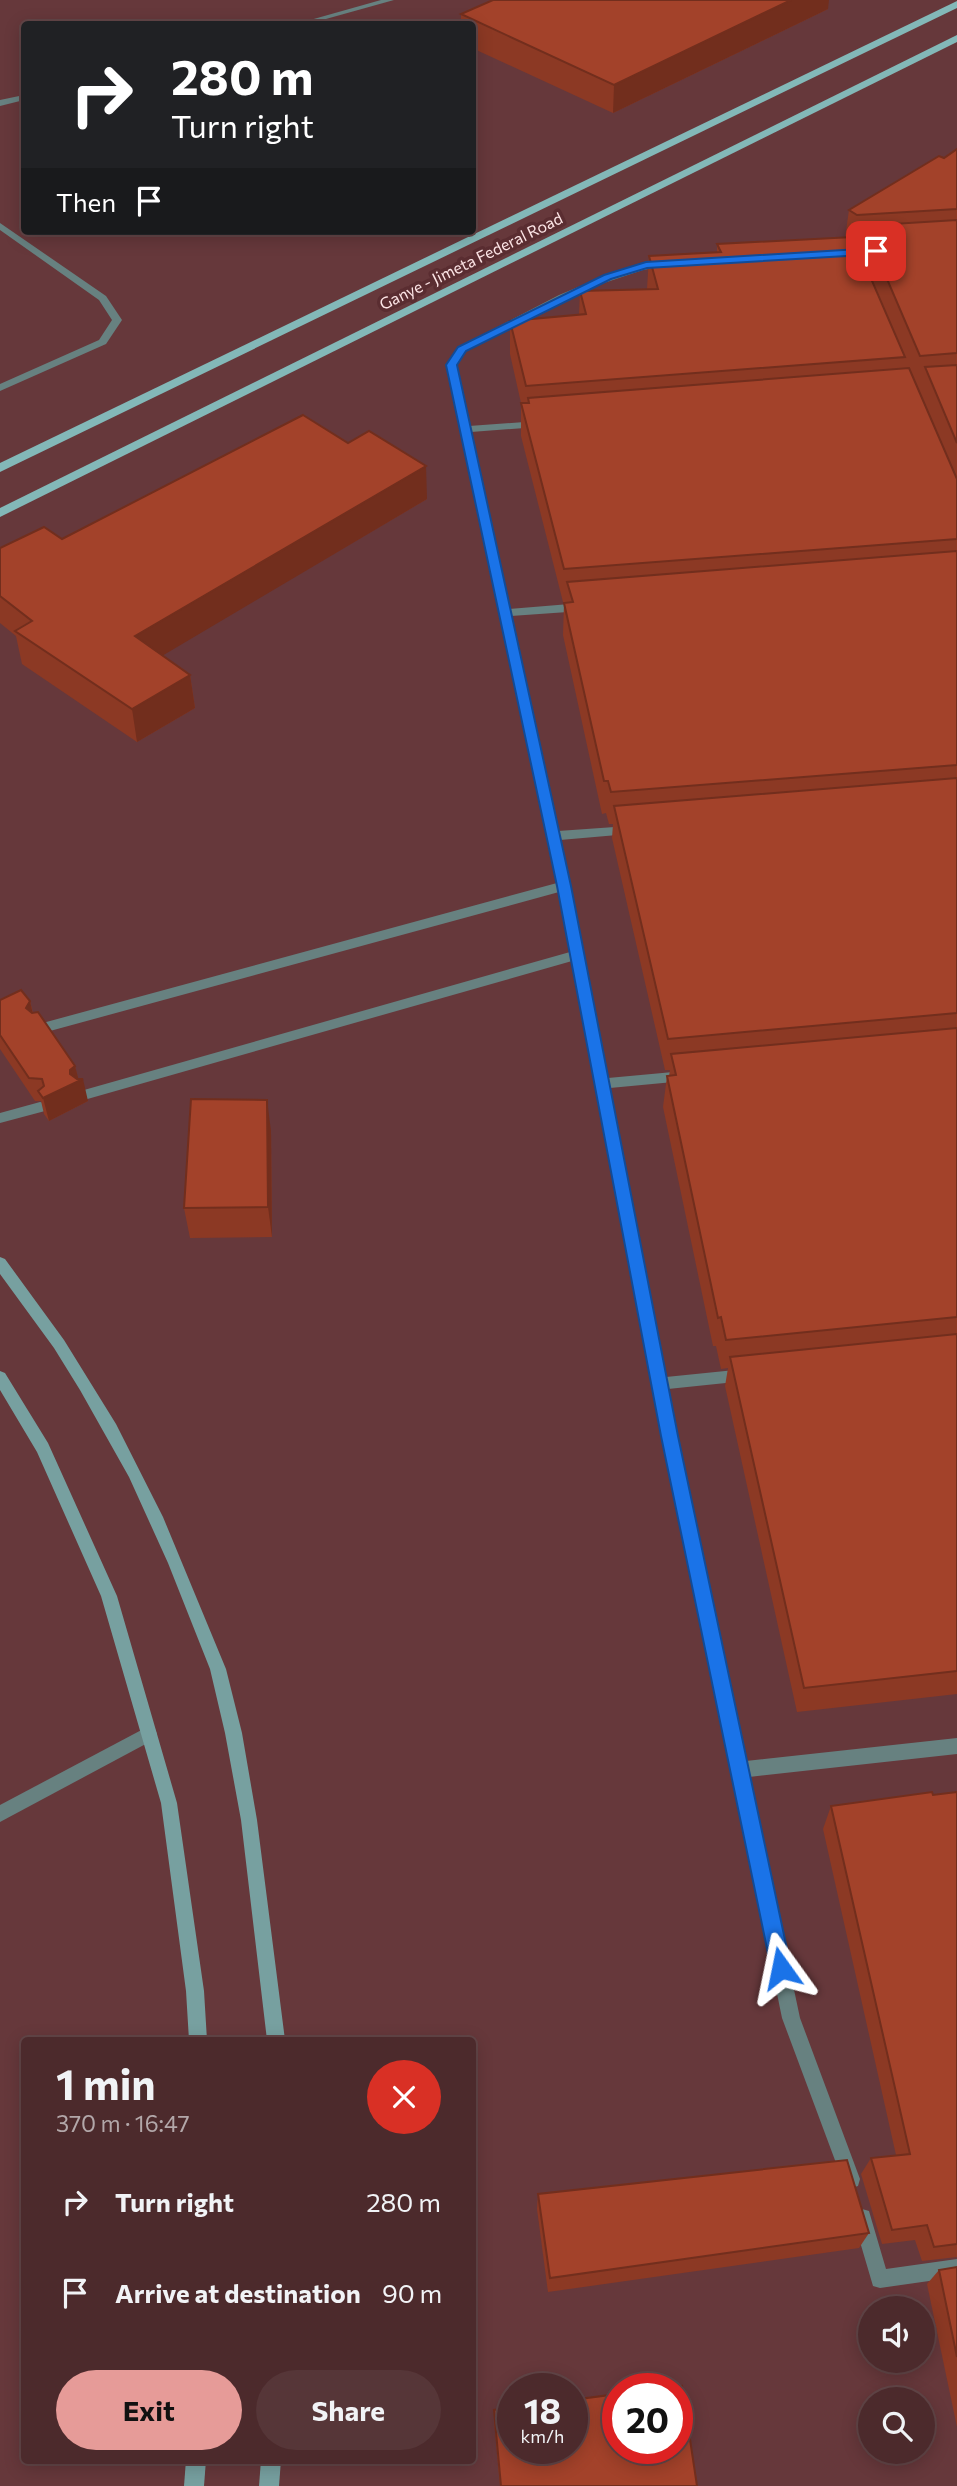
<!DOCTYPE html>
<html lang="en">
<head>
<meta charset="utf-8">
<style>
  :root { --surface:#4c2a2c; --page:#563638; --text:#f1f3f6; --muted:#b2a7a9; --line:#634648; --accent:#e69b98 }
  body { margin:0; font-family:Commissioner,sans-serif; background:var(--page); color:var(--text); height:100vh; display:flex; flex-direction:column; font-size:26px; white-space:nowrap }
  * { box-sizing:border-box; margin:0 }
  p { font-size:23px; color:var(--muted) }
  .icon { flex:none; width:38px; height:38px; fill:none; stroke:currentColor; stroke-width:2; stroke-linecap:round; stroke-linejoin:round }
  .map { position:relative; flex:1; overflow:hidden }
  .sheet { position:absolute; left:21px; top:2037px; width:455px; height:427px; display:flex; flex-direction:column; background:var(--surface); border-radius:7px; box-shadow:0 4px 18px #0003,0 0 0 2px var(--line) }
  .sheet>* { flex:none }
  .hud { position:absolute; left:21px; top:21px; width:455px; height:214px; border-radius:7px; box-shadow:0 4px 18px #0003,0 0 0 2px var(--line); background:#202124; color:#fff; overflow:hidden }
  .fabs { position:absolute; left:858px; top:2296px; display:grid; gap:14px }
  .fabs a { display:grid; place-items:center; width:77px; height:77px; border-radius:50%; background:var(--surface); box-shadow:0 4px 18px #0003,0 0 0 2px var(--line); font-size:35px }
  .speed { position:absolute; left:497px; top:2373px; display:flex; gap:14px; font-size:35px; font-weight:700; text-align:center }
  .speed>* { display:grid; place-content:center; width:91px; height:91px; border-radius:50%; background:var(--surface); box-shadow:0 4px 18px #0003,0 0 0 2px var(--line); line-height:1 }
  .speed small { font-size:18px; font-weight:400 }
  .speed .limit { border:10px solid #d22; background:#fff; color:#111 }
  .pin { position:absolute; display:grid; place-items:center; width:60px; height:60px; color:#fff; margin:-30px; border-radius:14px; box-shadow:0 4px 10px #0006 }
  .me { position:absolute; width:77px; margin:-38px; rotate:348deg; stroke-linejoin:round; filter:drop-shadow(0 0 5px #0008) }
  .turn { display:flex; align-items:center; gap:24px; height:147px; padding:0 35px; font-size:32px }
  .turn .icon { width:91px; height:91px; stroke-width:2.5 }
  .turn b { display:block; font-size:49px; line-height:60px }
  .then { display:flex; align-items:center; height:66px; padding:0 35px; background:#0003; gap:14px; font-size:26px }
  .round { display:grid; place-items:center; flex:none; width:74px; height:74px; border-radius:37px; background:var(--page) }
  .overview { display:flex; align-items:center; justify-content:space-between; height:119px; padding:0 35px }
  h1 { font-size:42px; font-weight:700; line-height:52px }
  .cta { display:flex; gap:14px; margin-top:auto; padding:14px 35px }
  .cta a { flex:1; height:80px; border-radius:42px; background:var(--accent); color:#111; font-size:28px; font-weight:700; line-height:80px; text-align:center }
  .cta a+a { background:var(--page); color:var(--text) }
  ul { padding:0; list-style:none }
  li { display:flex; align-items:center; gap:21px; height:91px; padding:0 35px }
  li div { flex:1 }
  li b { display:block; font-size:26px }
  li em { font-style:normal }
  .map>svg:first-child { display:block }
  .lines { fill:none; stroke-linecap:round; stroke-linejoin:round }
  .lane { fill:#678180; fill-rule:evenodd }
  .secondary { fill:#77a0a0; fill-rule:evenodd }
  .primary { fill:#83b8b8; fill-rule:evenodd }
  .wall { fill:#8c3924; fill-rule:evenodd }
  .shaded-wall { fill:#722e1d }
  .building { fill:#a3422a; stroke:#722e1d; stroke-width:2 }
  .route { fill:#1a73e8; stroke:#114b97; stroke-width:2 }
  .labels { text-anchor:middle; stroke-width:7; stroke-linejoin:round; paint-order:stroke }
  .far-street-label { font-size:16px; fill:#fde5e6; stroke:#5a2d31 }
</style>
</head>
<body>
<div class="map">
<svg width="957" height="2486" viewBox="0 0 957 2486">
  <rect width="100%" height="100%" fill="#66383b"/>
  <g class="lines">
    <g class="lane">
      <path d="M 381,0 L 394,0 L 308,24 L 296,24 Z"/>
      <path d="M 24,95 L 24,100 L 0,106 L 0,100 Z"/>
      <path d="M 0,223 L 106,296 L 122,320 L 106,344 L 0,391 L 0,384 L 99,340 L 112,320 L 99,300 L 0,230 Z"/>
      <path d="M 666,260 L 669,261 L 669,265 L 643,270 L 592,287 L 465,351 L 456,365 L 469,426 L 538,421 L 543,424 L 538,427 L 471,432 L 509,609 L 582,603 L 588,607 L 582,611 L 511,616 L 558,831 L 629,826 L 635,830 L 629,834 L 560,840 L 608,1078 L 684,1071 L 691,1076 L 684,1081 L 610,1088 L 666,1377 L 745,1369 L 750,1371 L 752,1375 L 750,1379 L 745,1381 L 668,1389 L 746,1761 L 957,1738 L 957,1754 L 749,1777 L 800,2018 L 860,2179 L 858,2186 L 851,2188 L 844,2186 L 842,2179 L 782,2018 L 652,1384 L 572,961 L 84,1100 L 77,1095 L 84,1090 L 570,952 L 559,892 L 39,1034 L 33,1029 L 39,1024 L 557,883 L 446,365 L 459,347 L 559,295 L 612,273 Z"/>
      <path d="M 40,1102 L 45,1103 L 47,1107 L 45,1111 L 0,1123 L 0,1113 Z"/>
      <path d="M 149,1726 L 155,1729 L 157,1734 L 155,1739 L 0,1822 L 0,1805 Z"/>
      <path d="M 862,2209 L 869,2211 L 871,2218 L 886,2269 L 957,2259 L 957,2277 L 880,2288 L 873,2286 L 853,2218 L 855,2211 Z"/>
    </g>
    <g class="secondary">
      <path d="M 0,1257 L 5,1259 L 64,1340 L 116,1424 L 163,1517 L 226,1669 L 242,1733 L 257,1820 L 285,2040 L 267,2040 L 241,1820 L 225,1733 L 210,1669 L 168,1563 L 129,1477 L 80,1390 L 54,1348 L 0,1274 Z"/>
      <path d="M 0,1371 L 5,1373 L 48,1443 L 117,1596 L 177,1803 L 204,1991 L 207,2040 L 189,2040 L 186,1991 L 161,1803 L 101,1596 L 37,1452 L 0,1390 Z"/>
      <path d="M 186,2460 L 206,2460 L 204,2486 L 184,2486 Z"/>
      <path d="M 261,2460 L 281,2460 L 279,2486 L 259,2486 Z"/>
    </g>
    <g class="primary">
      <path d="M 957,1 L 957,8 L 0,472 L 0,463 Z"/>
      <path d="M 957,35 L 957,42 L 0,517 L 0,508 Z"/>
    </g>
  </g>
  <g class="wall">
    <path d="M 828,9 L 613,113 L 472,48 L 472,24 L 461,24 L 461,14 Z"/>
    <path d="M 957,149 L 957,1694 L 797,1712 L 725,1386 L 728,1368 L 721,1369 L 716,1346 L 713,1346 L 663,1107 L 667,1076 L 669,1076 L 670,1070 L 665,1070 L 612,838 L 613,824 L 609,824 L 606,813 L 602,814 L 563,635 L 564,603 L 567,602 L 563,602 L 521,436 L 521,403 L 510,354 L 510,321 L 579,315 L 580,291 L 647,289 L 649,256 L 717,253 L 717,244 L 845,238 L 849,210 L 944,158 ZM 857,246 L 867,246 L 864,264 Z"/>
    <path d="M 427,499 L 162,655 L 190,675 L 195,708 L 137,742 L 22,664 L 16,636 L 0,623 L 0,548 L 62,539 Z"/>
    <path d="M 0,1000 L 30,1001 L 33,1013 L 75,1066 L 78,1079 L 88,1101 L 49,1121 L 44,1114 L 41,1101 L 35,1101 L 0,1049 Z"/>
    <path d="M 271,1131 L 272,1237 L 190,1238 L 184,1208 Z"/>
    <path d="M 957,1792 L 957,2257 L 922,2261 L 915,2240 L 882,2244 L 861,2174 L 871,2158 L 896,2155 L 823,1829 L 831,1806 Z"/>
    <path d="M 538,2194 L 869,2233 L 859,2248 L 548,2292 L 537,2209 Z"/>
    <path d="M 957,2267 L 957,2427 L 927,2284 L 939,2270 Z"/>
    <path d="M 494,2410 L 697,2486 L 500,2486 L 494,2421 Z"/>
  </g>
  <g class="shaded-wall">
    <path d="M 791,0 L 829,0 L 828,9 L 613,113 L 614,85 Z"/>
    <path d="M 426,466 L 427,499 L 140,669 L 135,636 Z"/>
    <path d="M 190,675 L 195,708 L 137,742 L 132,709 Z"/>
    <path d="M 30,1001 L 35,1024 L 26,1008 Z"/>
    <path d="M 75,1066 L 79,1081 L 83,1079 L 88,1101 L 49,1121 L 43,1098 L 70,1074 L 70,1070 Z"/>
    <path d="M 267,1100 L 271,1131 L 272,1237 L 268,1207 Z"/>
  </g>
  <g class="building">
    <path d="M 493,0 L 791,0 L 614,85 L 461,14 Z"/>
    <path d="M 957,149 L 957,209 L 857,215 L 849,210 L 939,156 L 944,158 Z"/>
    <path d="M 957,220 L 957,353 L 920,356 L 869,237 L 896,236 L 876,225 Z"/>
    <path d="M 853,237 L 905,357 L 526,386 L 510,321 L 586,314 L 580,291 L 658,289 L 649,256 L 721,252 L 717,244 Z"/>
    <path d="M 957,365 L 957,443 L 925,367 Z"/>
    <path d="M 909,368 L 957,479 L 957,539 L 564,569 L 521,403 L 529,403 L 528,398 Z"/>
    <path d="M 303,415 L 348,443 L 369,431 L 426,466 L 135,636 L 190,675 L 132,709 L 15,631 L 32,621 L 0,596 L 0,548 L 44,527 L 62,539 Z"/>
    <path d="M 957,551 L 957,765 L 611,792 L 608,781 L 604,781 L 564,603 L 573,602 L 567,582 Z"/>
    <path d="M 957,778 L 957,1013 L 668,1039 L 614,806 Z"/>
    <path d="M 21,990 L 30,1001 L 26,1008 L 32,1013 L 38,1012 L 75,1066 L 70,1070 L 70,1074 L 77,1079 L 83,1079 L 43,1098 L 38,1091 L 44,1086 L 42,1079 L 29,1078 L 0,1035 L 0,1000 Z"/>
    <path d="M 957,1028 L 957,1317 L 726,1340 L 721,1317 L 718,1318 L 667,1076 L 676,1075 L 671,1054 Z"/>
    <path d="M 191,1099 L 267,1100 L 268,1207 L 184,1208 Z"/>
    <path d="M 957,1334 L 957,1671 L 804,1688 L 730,1357 Z"/>
    <path d="M 932,1792 L 933,1795 L 957,1792 L 957,2244 L 934,2247 L 927,2225 L 892,2230 L 871,2158 L 910,2154 L 831,1806 Z"/>
    <path d="M 847,2160 L 869,2233 L 550,2278 L 538,2194 Z"/>
    <path d="M 957,2267 L 957,2357 L 939,2270 Z"/>
    <path d="M 682,2386 L 697,2486 L 501,2486 L 494,2410 L 513,2408 L 513,2448 L 572,2448 L 572,2400 L 618,2394 L 618,2448 L 677,2448 L 677,2389 L 661,2389 Z"/>
  </g>
  <path class="route" d="M 876,248 L 881,251 L 880,254 L 647,268 L 611,279 L 466,351 L 457,365 L 571,886 L 678,1436 L 791,1968 L 788,1975 L 781,1978 L 774,1975 L 771,1968 L 661,1436 L 557,886 L 446,365 L 458,347 L 604,275 L 646,262 Z"/>
  <g class="labels">
    <g class="far-street-label">
      <text transform="translate(471 261) rotate(-26)" y="6">Ganye - Jimeta Federal Road</text>
    </g>
  </g>
</svg>
<div class="fabs">
<a><svg class="icon" aria-label="sound" viewBox="0 0 24 24"><path d="M4 9h4l5-4v14l-5-4H4zM17 9q2 3 0 6"/></svg></a>
<a><svg class="icon" aria-label="search" viewBox="0 0 24 24"><circle cx="10" cy="10" r="6"/><path d="M15 15l6 6"/></svg></a>
</div>
<div class="speed"><div>18<small>km/h</small></div><div class="limit">20</div></div>
<div class="pin" style="left:876px;top:251px;background:#d93025"><svg class="icon" aria-label="arrive" viewBox="0 0 24 24"><path d="M6 21V4h12l-3 4 3 4H6"/></svg></div>
<svg class="me" style="left:781px;top:1968px" viewBox="-20 -20 40 40"><path d="M0-17L14 15 0 8-14 15z" fill="#1a73e8" stroke="#fff" stroke-width="4"/></svg>
<div class="hud">
<div class="turn"><svg class="icon" aria-label="right" viewBox="0 0 24 24"><path d="M7 20v-9h11M14 6l5 5-5 5"/></svg><div><b>280 m</b>Turn right</div></div>
<div class="then">Then<svg class="icon" aria-label="arrive" viewBox="0 0 24 24"><path d="M6 21V4h12l-3 4 3 4H6"/></svg></div>
</div>
<section class="sheet">
<div class="overview"><div><h1>1 min</h1><p>370 m · 16:47</p></div><a class="round" style="background:#d93025;color:#fff"><svg class="icon" aria-label="close" viewBox="0 0 24 24"><path d="M6 6l12 12M18 6L6 18"/></svg></a></div>
<ul>
<li><svg class="icon" aria-label="right" viewBox="0 0 24 24"><path d="M7 20v-9h11M14 6l5 5-5 5"/></svg><div><b>Turn right</b></div><em>280 m</em></li>
<li><svg class="icon" aria-label="arrive" viewBox="0 0 24 24"><path d="M6 21V4h12l-3 4 3 4H6"/></svg><div><b>Arrive at destination</b></div><em>90 m</em></li>
</ul>
<div class="cta"><a>Exit</a><a>Share</a></div>
</section>
</div>
</body>
</html>
